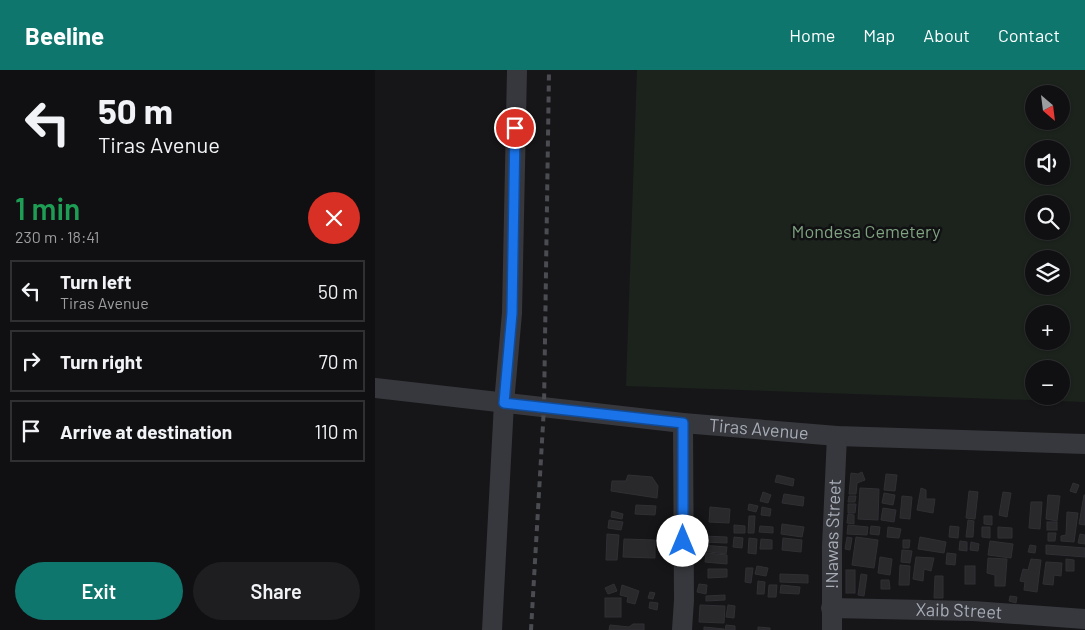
<!DOCTYPE html>
<html lang="en">
<head>
<meta charset="utf-8">
<style>
  :root { --surface:#101012; --page:#1e1e20; --text:#f1f3f6; --muted:#9c9d9f; --line:#303032; --accent:#0f766e }
  body { margin:0; font-family:Barlow,sans-serif; background:var(--page); color:var(--text); height:100vh; display:flex; flex-direction:column; font-size:19px; white-space:nowrap }
  * { box-sizing:border-box; margin:0 }
  p { font-size:16px; color:var(--muted) }
  .icon { flex:none; width:28px; height:28px; fill:none; stroke:currentColor; stroke-width:2; stroke-linecap:round; stroke-linejoin:round }
  .map { position:relative; flex:1; overflow:hidden }
  .side { display:flex; flex-direction:column; background:var(--surface); width:375px }
  .side>* { flex:none }
  .guide { background:#101012; color:var(--text); overflow:hidden }
  .needle { width:32px; rotate:152deg }
  .buttons { position:absolute; left:650px; top:15px; display:grid; gap:10px }
  .buttons a { display:grid; place-items:center; width:45px; height:45px; border-radius:50%; background:var(--surface); box-shadow:0 1px 4px #0004,0 0 0 1px var(--line); font-size:25px }
  .pin { position:absolute; display:grid; place-items:center; width:42px; height:42px; color:#fff; margin:-21px; border:2px solid #fff; border-radius:50%; box-shadow:0 1px 5px #0007 }
  .me { position:absolute; width:55px; margin:-28px; rotate:0deg; stroke-linejoin:round; filter:drop-shadow(0 0 4px #0008) }
  .turn { display:flex; align-items:center; gap:18px; height:105px; padding:0 15px; font-size:22px }
  .turn .icon { width:65px; height:65px; stroke-width:2.5 }
  .turn b { display:block; font-size:35px; line-height:42px }
  .round { display:grid; place-items:center; flex:none; width:52px; height:52px; border-radius:26px; background:var(--page) }
  .summary { display:flex; align-items:center; justify-content:space-between; height:85px; padding:0 15px }
  h1 { font-size:30px; font-weight:600; line-height:38px; color:#1e9e55 }
  .primary-button { display:flex; gap:10px; margin-top:auto; padding:10px 15px }
  .primary-button a { flex:1; height:58px; border-radius:30px; background:var(--accent); color:#fff; font-size:20px; font-weight:600; line-height:58px; text-align:center }
  .primary-button a+a { background:var(--page); color:var(--text) }
  ul { padding:0; list-style:none }
  li { display:flex; align-items:center; gap:15px; height:62px; margin:0 10px 8px; padding:0 5px; border:2px solid var(--line); border-radius:0px }
  li div { flex:1 }
  li b { display:block; font-size:19px }
  li em { font-style:normal }
  header { display:flex; align-items:center; gap:30px; box-sizing:border-box; height:70px; padding:0 25px; background:var(--accent); color:#fff }
  header strong { font-size:24px }
  nav { display:flex; gap:28px; margin-inline-start:auto; font-size:18px }
  main { display:flex; flex:1; min-height:0 }
  .map>svg:first-child { display:block }
  .green { fill:#1c231d; fill-rule:evenodd }
  .building { fill:#29292c; stroke:#303034 }
  .lines { fill:none; stroke-linecap:round; stroke-linejoin:round }
  .minor { stroke:#37383d; stroke-width:20 }
  .rail { stroke:#4a4c52; stroke-width:4; stroke-dasharray:6 5; stroke-linecap:butt }
  .route-casing { stroke:#114b97; stroke-width:12 }
  .route { stroke:#1a73e8; stroke-width:9 }
  .labels { text-anchor:middle; stroke-width:5; stroke-linejoin:round; paint-order:stroke }
  .park-label { font-size:18px; fill:#7fa381; stroke:#111113 }
  .street-label { font-size:18px; fill:#a8adb8; stroke:#111113 }
</style>
</head>
<body>
<header>
<strong>Beeline</strong>
<nav><a>Home</a><a>Map</a><a>About</a><a>Contact</a></nav>
</header>
<main>
<section class="side">
<div class="guide">
<div class="turn"><svg class="icon" aria-label="left" viewBox="0 0 24 24"><path d="M17 20v-9H6M10 6l-5 5 5 5"/></svg><div><b>50 m</b>Tiras Avenue</div></div>
</div>
<div class="summary"><div><h1>1 min</h1><p>230 m · 18:41</p></div><a class="round" style="background:#d93025;color:#fff"><svg class="icon" aria-label="close" viewBox="0 0 24 24"><path d="M6 6l12 12M18 6L6 18"/></svg></a></div>
<ul>
<li><svg class="icon" aria-label="left" viewBox="0 0 24 24"><path d="M17 20v-9H6M10 6l-5 5 5 5"/></svg><div><b>Turn left</b><p>Tiras Avenue</p></div><em>50 m</em></li>
<li><svg class="icon" aria-label="right" viewBox="0 0 24 24"><path d="M7 20v-9h11M14 6l5 5-5 5"/></svg><div><b>Turn right</b></div><em>70 m</em></li>
<li><svg class="icon" aria-label="arrive" viewBox="0 0 24 24"><path d="M6 21V4h12l-3 4 3 4H6"/></svg><div><b>Arrive at destination</b></div><em>110 m</em></li>
</ul>
<div class="primary-button"><a>Exit</a><a>Share</a></div>
</section>
<div class="map">
<svg width="710" height="560" viewBox="0 0 710 560">
  <rect width="100%" height="100%" fill="#161618"/>
  <path class="green" d="M 262,0 L 710,0 L 710,332 L 251,316 ZM 659,24 L 686,24 L 686,51 L 659,51 ZM 659,79 L 686,79 L 686,106 L 659,106 ZM 659,134 L 686,134 L 686,161 L 659,161 ZM 659,189 L 686,189 L 686,216 L 659,216 ZM 659,244 L 686,244 L 686,271 L 659,271 ZM 659,299 L 686,299 L 686,326 L 659,326 Z"/>
  <g class="building">
    <path d="M 487,402 L 490,410 L 482,413 L 481,424 L 474,424 L 476,403 L 483,404 Z"/>
    <path d="M 511,404 L 522,405 L 520,421 L 509,420 Z"/>
    <path d="M 253,405 L 277,407 L 283,416 L 282,428 L 236,421 L 237,411 L 251,411 Z"/>
    <path d="M 402,405 L 419,409 L 418,416 L 400,412 Z"/>
    <path d="M 698,413 L 704,415 L 701,423 L 695,421 Z"/>
    <path d="M 485,418 L 504,419 L 503,450 L 483,449 Z"/>
    <path d="M 546,418 L 551,420 L 551,429 L 560,429 L 558,443 L 542,440 Z"/>
    <path d="M 594,421 L 603,422 L 600,449 L 591,448 Z"/>
    <path d="M 388,422 L 396,425 L 393,433 L 385,431 Z"/>
    <path d="M 628,422 L 636,423 L 632,447 L 624,445 Z"/>
    <path d="M 509,423 L 520,425 L 518,435 L 507,433 Z"/>
    <path d="M 409,424 L 429,427 L 428,436 L 407,433 Z"/>
    <path d="M 673,425 L 685,426 L 682,451 L 671,449 Z"/>
    <path d="M 709,425 L 710,425 L 710,455 L 704,454 Z"/>
    <path d="M 474,426 L 481,426 L 480,432 L 473,432 Z"/>
    <path d="M 527,426 L 537,427 L 535,449 L 525,448 Z"/>
    <path d="M 656,432 L 667,432 L 665,459 L 654,458 Z"/>
    <path d="M 374,434 L 383,436 L 381,442 L 373,440 Z"/>
    <path d="M 473,434 L 481,434 L 480,443 L 473,443 Z"/>
    <path d="M 261,435 L 281,436 L 280,445 L 260,444 Z"/>
    <path d="M 335,437 L 355,439 L 354,453 L 334,452 Z"/>
    <path d="M 387,437 L 396,439 L 395,446 L 386,445 Z"/>
    <path d="M 508,438 L 521,440 L 519,452 L 506,450 Z"/>
    <path d="M 237,441 L 248,444 L 247,449 L 236,447 Z"/>
    <path d="M 692,442 L 703,443 L 699,472 L 686,471 L 686,466 L 691,465 Z"/>
    <path d="M 473,444 L 479,445 L 479,454 L 472,453 Z"/>
    <path d="M 374,446 L 380,446 L 379,463 L 373,463 Z"/>
    <path d="M 609,446 L 617,446 L 617,455 L 609,454 Z"/>
    <path d="M 234,450 L 248,452 L 246,460 L 233,458 Z"/>
    <path d="M 593,450 L 599,451 L 598,467 L 591,467 Z"/>
    <rect x="672" y="452" width="10" height="8"/>
    <path d="M 407,454 L 429,457 L 427,467 L 406,464 Z"/>
    <path d="M 359,455 L 370,456 L 370,463 L 359,463 Z"/>
    <path d="M 473,455 L 493,457 L 492,465 L 472,464 Z"/>
    <path d="M 385,456 L 398,457 L 398,463 L 384,462 Z"/>
    <path d="M 496,456 L 505,457 L 504,465 L 495,464 Z"/>
    <path d="M 575,456 L 584,457 L 583,468 L 574,467 Z"/>
    <path d="M 513,457 L 526,459 L 524,468 L 512,467 Z"/>
    <path d="M 607,457 L 615,457 L 615,468 L 607,467 Z"/>
    <path d="M 623,457 L 637,458 L 637,468 L 623,468 Z"/>
    <path d="M 673,463 L 681,463 L 680,471 L 673,471 Z"/>
    <path d="M 232,464 L 244,465 L 242,490 L 231,490 Z"/>
    <path d="M 705,464 L 710,465 L 710,474 L 703,473 Z"/>
    <path d="M 327,466 L 352,467 L 352,473 L 327,472 Z"/>
    <path d="M 359,467 L 368,468 L 367,478 L 358,477 Z"/>
    <path d="M 472,467 L 477,468 L 475,480 L 470,479 Z"/>
    <path d="M 481,467 L 503,470 L 499,498 L 477,495 Z"/>
    <path d="M 545,467 L 571,472 L 569,483 L 543,479 Z"/>
    <path d="M 374,468 L 382,469 L 381,484 L 373,483 Z"/>
    <path d="M 408,468 L 427,470 L 426,482 L 407,480 Z"/>
    <path d="M 249,469 L 280,470 L 280,488 L 248,487 Z"/>
    <path d="M 386,469 L 397,470 L 397,479 L 385,479 Z"/>
    <path d="M 528,470 L 535,470 L 534,478 L 528,478 Z"/>
    <path d="M 585,471 L 592,472 L 592,481 L 584,480 Z"/>
    <path d="M 615,471 L 638,474 L 636,488 L 613,485 Z"/>
    <path d="M 596,472 L 604,474 L 603,481 L 595,480 Z"/>
    <path d="M 327,475 L 352,477 L 351,484 L 326,481 Z"/>
    <path d="M 655,475 L 661,476 L 660,483 L 653,482 Z"/>
    <path d="M 671,475 L 710,478 L 710,487 L 671,484 Z"/>
    <path d="M 527,480 L 537,481 L 535,493 L 526,492 Z"/>
    <path d="M 331,483 L 352,485 L 352,494 L 330,492 Z"/>
    <path d="M 572,483 L 581,484 L 580,495 L 571,494 Z"/>
    <path d="M 505,487 L 517,489 L 515,505 L 503,503 Z"/>
    <path d="M 541,487 L 559,488 L 556,501 L 549,499 L 548,511 L 538,509 Z"/>
    <path d="M 613,488 L 632,489 L 630,516 L 620,516 L 620,505 L 612,503 Z"/>
    <path d="M 656,489 L 666,490 L 662,522 L 649,520 L 650,512 L 645,511 L 648,499 L 653,500 Z"/>
    <path d="M 691,489 L 699,490 L 699,501 L 691,501 Z"/>
    <path d="M 671,492 L 687,493 L 686,506 L 679,505 L 678,515 L 668,514 Z"/>
    <path d="M 525,495 L 535,496 L 534,515 L 524,515 Z"/>
    <path d="M 382,496 L 393,498 L 391,506 L 380,504 Z"/>
    <rect x="590" y="496" width="10" height="18"/>
    <path d="M 371,498 L 378,498 L 376,513 L 370,512 Z"/>
    <path d="M 333,499 L 352,499 L 352,507 L 333,508 Z"/>
    <rect x="471" y="500" width="9" height="23"/>
    <path d="M 405,504 L 433,505 L 433,513 L 405,512 Z"/>
    <path d="M 486,504 L 492,505 L 489,526 L 483,525 Z"/>
    <path d="M 560,506 L 568,506 L 568,528 L 559,528 Z"/>
    <path d="M 506,510 L 514,510 L 515,519 L 506,519 Z"/>
    <path d="M 383,511 L 390,512 L 389,524 L 382,524 Z"/>
    <path d="M 239,514 L 242,521 L 233,524 L 230,518 Z"/>
    <path d="M 324,514 L 332,515 L 331,524 L 322,522 Z"/>
    <path d="M 247,515 L 264,521 L 260,534 L 252,532 L 253,527 L 245,525 Z"/>
    <path d="M 394,515 L 402,515 L 401,527 L 393,527 Z"/>
    <path d="M 406,515 L 425,517 L 424,524 L 405,523 Z"/>
    <path d="M 275,522 L 280,523 L 278,529 L 273,528 Z"/>
    <path d="M 350,525 L 350,530 L 331,531 L 331,526 Z"/>
    <path d="M 635,526 L 642,527 L 641,533 L 634,531 Z"/>
    <rect x="230" y="528" width="16" height="19"/>
    <path d="M 275,532 L 283,533 L 282,540 L 274,538 Z"/>
    <path d="M 325,535 L 350,536 L 349,553 L 324,552 Z"/>
    <path d="M 353,535 L 360,536 L 359,548 L 351,547 Z"/>
    <path d="M 258,554 L 269,554 L 269,560 L 234,560 L 235,555 L 254,557 Z"/>
    <path d="M 351,555 L 360,556 L 360,560 L 350,560 Z"/>
    <path d="M 329,557 L 349,559 L 349,560 L 329,560 Z"/>
    <path d="M 383,557 L 395,558 L 395,560 L 383,560 Z"/>
  </g>
  <g class="lines">
    <g class="minor">
      <path id="s1" d="M 0,318 L 308,353 L 462,366 L 710,374"/>
      <path id="s2" d="M 456,538 L 598,541 L 710,549"/>
      <path d="M 117,560 L 129,333 L 137,243 L 142,0"/>
      <path d="M 307,560 L 309,530 L 308,353"/>
      <path id="s3" d="M 457,560 L 457,476 L 462,366"/>
    </g>
    <path class="rail" d="M 156,560 L 169,337 L 174,0"/>
  </g>
  <g class="lines">
    <g class="route-casing">
      <path id="route" d="M 140,58 L 137,243 L 129,333 L 308,353 L 308,471"/>
    </g>
    <use href="#route" class="route"/>
  </g>
  <g class="labels">
    <g class="park-label">
      <text x="491" y="168">Mondesa Cemetery</text>
    </g>
    <g class="street-label">
      <text dy="6" stroke="none"><textPath href="#s1" startOffset="386">Tiras Avenue</textPath></text>
      <text dy="6" stroke="none"><textPath href="#s3" startOffset="96">!Nawas Street</textPath></text>
      <text dy="6" stroke="none"><textPath href="#s2" startOffset="128">Xaib Street</textPath></text>
    </g>
  </g>
</svg>
<div class="buttons">
<a><svg class="needle" viewBox="-14 -14 28 28"><path d="M0-13l5 13h-10z" fill="#e53935"/><path d="M0 13l5-13h-10z" fill="#9c9d9f"/></svg></a>
<a><svg class="icon" aria-label="sound" viewBox="0 0 24 24"><path d="M4 9h4l5-4v14l-5-4H4zM17 9q2 3 0 6"/></svg></a>
<a><svg class="icon" aria-label="search" viewBox="0 0 24 24"><circle cx="10" cy="10" r="6"/><path d="M15 15l6 6"/></svg></a>
<a><svg class="icon" aria-label="layers" viewBox="0 0 24 24"><path d="M12 4l9 5-9 5-9-5zM3 14l9 5 9-5"/></svg></a>
<a>+</a>
<a>−</a>
</div>
<div class="pin" style="left:140px;top:58px;background:#d93025"><svg class="icon" aria-label="arrive" viewBox="0 0 24 24"><path d="M6 21V4h12l-3 4 3 4H6"/></svg></div>
<svg class="me" style="left:308px;top:471px" viewBox="-20 -20 40 40"><circle r="19" fill="#fff"/><path d="M0-13L10 11 0 6-10 11z" fill="#1a73e8"/></svg>
</div>
</main>
</body>
</html>
